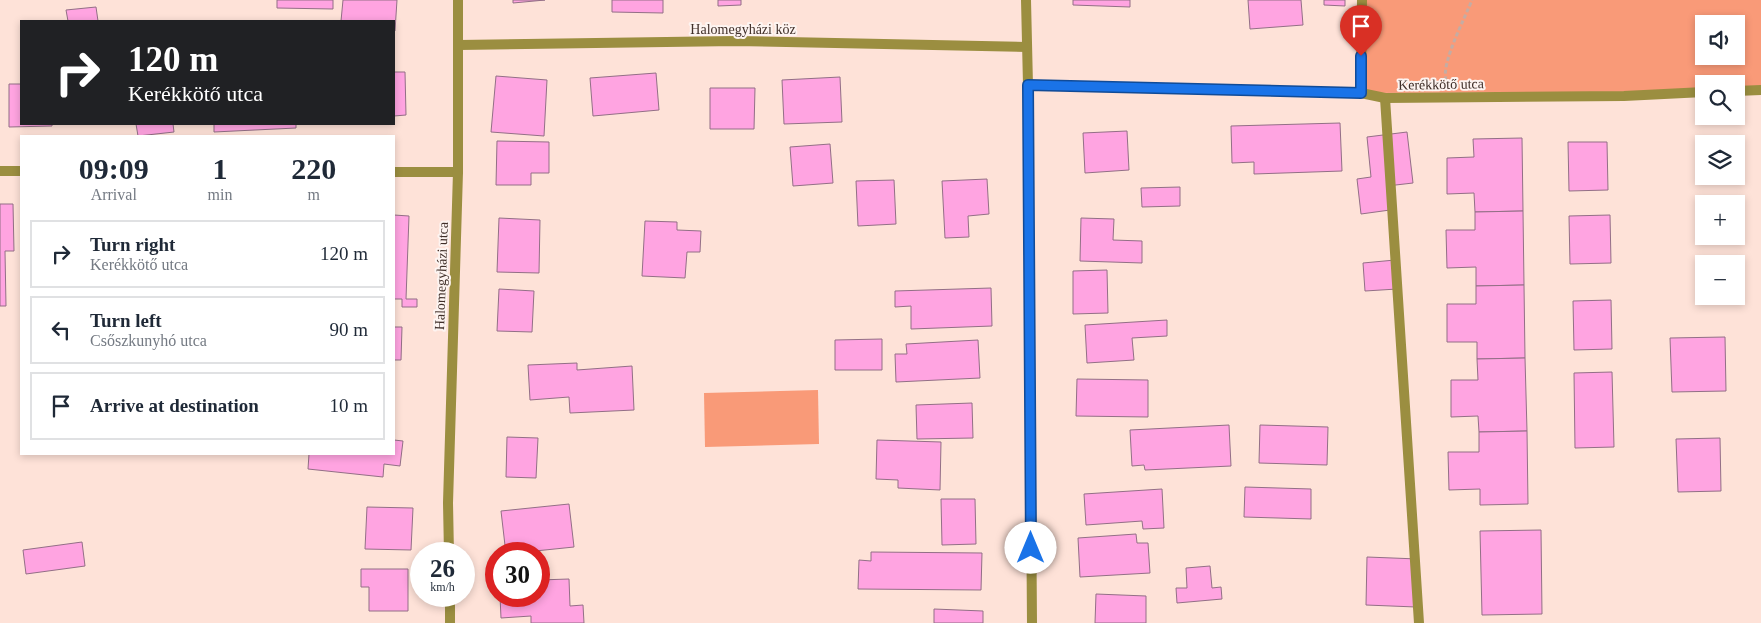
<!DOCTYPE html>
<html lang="en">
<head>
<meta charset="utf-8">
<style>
  :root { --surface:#fff; --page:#f2f2f3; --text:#1f2937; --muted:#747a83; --line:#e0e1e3 }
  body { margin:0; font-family:Georgia,serif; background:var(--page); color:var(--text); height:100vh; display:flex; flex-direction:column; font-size:19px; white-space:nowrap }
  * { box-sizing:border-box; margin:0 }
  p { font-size:16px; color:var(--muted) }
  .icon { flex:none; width:28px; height:28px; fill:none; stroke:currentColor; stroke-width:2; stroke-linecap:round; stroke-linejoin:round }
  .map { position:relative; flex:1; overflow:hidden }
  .side { position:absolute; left:20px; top:135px; width:375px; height:320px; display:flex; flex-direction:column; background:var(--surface); border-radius:0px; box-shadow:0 2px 8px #0003 }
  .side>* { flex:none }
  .top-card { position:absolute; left:20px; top:20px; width:375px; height:105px; border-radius:0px; box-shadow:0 2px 8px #0003; background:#202124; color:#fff; overflow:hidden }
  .controls { position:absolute; left:1695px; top:15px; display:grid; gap:10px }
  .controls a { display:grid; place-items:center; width:50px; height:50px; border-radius:0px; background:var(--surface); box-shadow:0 2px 8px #0003; font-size:25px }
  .speed { position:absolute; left:410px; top:542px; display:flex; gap:10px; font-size:25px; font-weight:700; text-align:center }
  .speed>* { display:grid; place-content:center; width:65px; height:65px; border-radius:50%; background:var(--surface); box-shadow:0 2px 8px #0003; line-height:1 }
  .speed small { font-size:12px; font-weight:400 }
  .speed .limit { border:8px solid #d22; background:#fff; color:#111 }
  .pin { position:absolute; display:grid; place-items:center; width:42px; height:42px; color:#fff; margin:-51px -21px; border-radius:50% 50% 50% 0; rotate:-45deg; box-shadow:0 0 5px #0007 }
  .pin .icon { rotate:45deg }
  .me { position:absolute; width:55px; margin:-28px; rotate:0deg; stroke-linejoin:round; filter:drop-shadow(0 0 4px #0008) }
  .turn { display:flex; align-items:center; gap:18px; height:105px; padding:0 25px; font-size:22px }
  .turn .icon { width:65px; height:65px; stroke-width:2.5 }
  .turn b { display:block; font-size:35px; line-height:42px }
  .eta { display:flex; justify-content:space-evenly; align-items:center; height:85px; text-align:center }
  .eta b { font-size:30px; font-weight:600; line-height:35px }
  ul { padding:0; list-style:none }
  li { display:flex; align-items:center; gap:15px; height:68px; margin:0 10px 8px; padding:0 15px; border:2px solid var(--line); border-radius:0px }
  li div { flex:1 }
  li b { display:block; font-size:19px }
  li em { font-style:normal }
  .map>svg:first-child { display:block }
  .green { fill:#f99a78; fill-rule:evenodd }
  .building { fill:#ffa4e1; stroke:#936f86 }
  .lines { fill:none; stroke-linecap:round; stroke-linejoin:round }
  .path { stroke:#c5aca3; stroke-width:3; stroke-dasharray:4 2.5; stroke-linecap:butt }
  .lane { stroke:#9b8e40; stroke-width:10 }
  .street { stroke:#9b8e40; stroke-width:10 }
  .route-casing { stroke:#114b97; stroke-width:12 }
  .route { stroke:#1a73e8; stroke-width:9 }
  .labels { text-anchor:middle; stroke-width:4; stroke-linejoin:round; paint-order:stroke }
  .street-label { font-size:14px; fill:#402f29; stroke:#fdf4f1 }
</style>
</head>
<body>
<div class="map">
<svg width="1761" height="623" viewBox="0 0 1761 623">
  <rect width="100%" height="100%" fill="#fee2d8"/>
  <g class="green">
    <path d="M 1362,0 L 1761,0 L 1761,90 L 1736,91 L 1736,84 L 1704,84 L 1704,92 L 1361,93 ZM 1704,24 L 1736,24 L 1736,56 L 1704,56 Z"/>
    <path d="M 818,390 L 819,444 L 705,447 L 704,393 Z"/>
  </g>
  <g class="building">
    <path d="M 277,0 L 333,0 L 333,9 L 277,8 Z"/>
    <path d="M 343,0 L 397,0 L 395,31 L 394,31 L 394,21 L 341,21 Z"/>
    <path d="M 513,0 L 545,0 L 513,3 Z"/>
    <path d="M 612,0 L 663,0 L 663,13 L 612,12 Z"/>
    <path d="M 718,0 L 741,0 L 741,5 L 718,6 Z"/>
    <path d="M 1073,0 L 1130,0 L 1130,7 L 1073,5 Z"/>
    <path d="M 1248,0 L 1301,0 L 1303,25 L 1250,29 Z"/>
    <path d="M 1324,0 L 1345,0 L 1345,6 L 1324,5 Z"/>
    <path d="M 96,7 L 98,21 L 68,21 L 66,10 Z"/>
    <path d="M 394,72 L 405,72 L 406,115 L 394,116 Z"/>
    <path d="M 656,73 L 659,110 L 593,116 L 590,78 Z"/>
    <path d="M 496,76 L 547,80 L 544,136 L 491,132 Z"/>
    <path d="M 840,77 L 842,122 L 784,124 L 782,80 Z"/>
    <path d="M 9,84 L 21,84 L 21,124 L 52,124 L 52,126 L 9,127 Z"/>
    <path d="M 710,88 L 755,88 L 754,129 L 710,129 Z"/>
    <path d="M 1340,123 L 1342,171 L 1254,174 L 1254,162 L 1232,163 L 1231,126 Z"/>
    <path d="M 136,124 L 173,124 L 174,132 L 138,136 Z"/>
    <path d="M 214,124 L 296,124 L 296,128 L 214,132 Z"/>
    <path d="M 1127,131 L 1129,170 L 1085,173 L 1083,133 Z"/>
    <path d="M 1407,132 L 1413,183 L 1387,186 L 1390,210 L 1361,214 L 1357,179 L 1371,177 L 1367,137 Z"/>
    <path d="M 1522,138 L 1523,211 L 1475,212 L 1474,193 L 1447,194 L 1447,158 L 1474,157 L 1473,139 Z"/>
    <path d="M 497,141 L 549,142 L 549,173 L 531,173 L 531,185 L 496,185 Z"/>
    <path d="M 1568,142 L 1607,142 L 1608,190 L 1569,191 Z"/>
    <path d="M 830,144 L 833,183 L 793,186 L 790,147 Z"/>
    <path d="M 987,179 L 989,214 L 968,216 L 969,237 L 945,238 L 942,181 Z"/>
    <path d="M 894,180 L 896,224 L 858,226 L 856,181 Z"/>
    <path d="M 1180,187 L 1180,206 L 1142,207 L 1141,188 Z"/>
    <path d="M 0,204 L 13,204 L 14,251 L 5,251 L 6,306 L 0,306 Z"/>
    <path d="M 1523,211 L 1524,285 L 1476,286 L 1476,267 L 1447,268 L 1446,230 L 1475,230 L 1475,212 Z"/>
    <path d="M 394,215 L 409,216 L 406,299 L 417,299 L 417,307 L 402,307 L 402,299 L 394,299 Z"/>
    <path d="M 1610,215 L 1611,263 L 1570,264 L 1569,216 Z"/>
    <path d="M 499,218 L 540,220 L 539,273 L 497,272 Z"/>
    <path d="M 1081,218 L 1114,219 L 1113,240 L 1142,241 L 1142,263 L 1080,261 Z"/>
    <path d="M 645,221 L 677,222 L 677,230 L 701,231 L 700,252 L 687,252 L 685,278 L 642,276 Z"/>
    <path d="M 1395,260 L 1397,289 L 1365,291 L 1363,263 Z"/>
    <path d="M 1107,270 L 1108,313 L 1073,314 L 1073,271 Z"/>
    <path d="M 1524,285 L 1525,358 L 1477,359 L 1477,342 L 1447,342 L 1447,304 L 1476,304 L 1476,286 Z"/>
    <path d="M 991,288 L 992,326 L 911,329 L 911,306 L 895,307 L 895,291 Z"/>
    <path d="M 499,289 L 534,291 L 532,332 L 497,331 Z"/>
    <path d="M 1611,300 L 1612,349 L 1574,350 L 1573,301 Z"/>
    <path d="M 1167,320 L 1167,336 L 1132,338 L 1134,360 L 1087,363 L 1085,325 Z"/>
    <path d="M 394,327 L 402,327 L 401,360 L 394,360 Z"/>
    <path d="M 1725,337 L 1726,391 L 1672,392 L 1670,338 Z"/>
    <path d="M 882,339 L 882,370 L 835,370 L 835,340 Z"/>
    <path d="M 978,340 L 980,378 L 896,382 L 895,354 L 907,354 L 906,344 Z"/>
    <path d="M 1525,358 L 1527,431 L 1479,432 L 1478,416 L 1451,417 L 1451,380 L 1478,380 L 1477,359 Z"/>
    <path d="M 577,363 L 577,370 L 632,366 L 634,410 L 570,413 L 569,397 L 530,400 L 528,365 Z"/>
    <path d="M 1612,372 L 1614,447 L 1575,448 L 1574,373 Z"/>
    <path d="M 1077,379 L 1148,380 L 1148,417 L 1076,416 Z"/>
    <path d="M 972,403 L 973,438 L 917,439 L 916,405 Z"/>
    <path d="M 1229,425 L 1231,466 L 1145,470 L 1144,465 L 1132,466 L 1130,430 Z"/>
    <path d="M 1260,425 L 1328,427 L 1327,465 L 1259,463 Z"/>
    <path d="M 1527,431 L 1528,504 L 1480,505 L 1480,489 L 1449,490 L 1448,452 L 1479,452 L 1479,432 Z"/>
    <path d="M 507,437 L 538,438 L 536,478 L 506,477 Z"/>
    <path d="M 1720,438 L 1721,491 L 1678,492 L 1676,439 Z"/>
    <path d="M 394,440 L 403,441 L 400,466 L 384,464 L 383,477 L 308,469 L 309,454 L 394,454 Z"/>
    <path d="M 877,440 L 941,442 L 940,490 L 898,488 L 898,480 L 876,479 Z"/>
    <path d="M 1245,487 L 1311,489 L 1311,519 L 1244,517 Z"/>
    <path d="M 1162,489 L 1164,528 L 1143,529 L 1142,521 L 1086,525 L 1084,494 Z"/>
    <path d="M 941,499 L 975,499 L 976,544 L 942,545 Z"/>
    <path d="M 569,504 L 574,547 L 506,554 L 501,511 Z"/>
    <path d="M 367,507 L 413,508 L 411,550 L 365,549 Z"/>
    <path d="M 1541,530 L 1542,614 L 1482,615 L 1480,531 Z"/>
    <path d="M 1136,534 L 1137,543 L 1148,543 L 1150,573 L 1080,577 L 1078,538 Z"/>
    <path d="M 82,542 L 85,566 L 26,574 L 23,550 Z"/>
    <path d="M 871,552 L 982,553 L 981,590 L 858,589 L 859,560 L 871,561 Z"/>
    <path d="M 1367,557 L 1418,559 L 1416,607 L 1366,605 Z"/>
    <path d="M 1210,566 L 1212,588 L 1221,587 L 1222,599 L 1177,603 L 1176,588 L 1187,588 L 1186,568 Z"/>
    <path d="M 361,569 L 408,569 L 408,611 L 369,611 L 369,587 L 361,587 Z"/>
    <path d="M 569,579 L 570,606 L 583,605 L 584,623 L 531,623 L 531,616 L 501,618 L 500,596 L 539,596 L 539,580 Z"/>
    <path d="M 1096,594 L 1146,596 L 1146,623 L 1095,623 Z"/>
    <path d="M 934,609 L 983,611 L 983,623 L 934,623 Z"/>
  </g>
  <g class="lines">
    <path class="path" d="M 1446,80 C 1441,63 1465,18 1472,0"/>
    <path class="lane" d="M 1385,98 L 1419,623"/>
    <g class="street">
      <path d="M 1026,0 L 1028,85 L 1032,623"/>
      <path d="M 459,45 L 736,41 L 1027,47"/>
      <path d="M 1028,85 L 1361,93 L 1385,98 L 1624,96 L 1704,92"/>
      <path d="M 1736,91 L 1761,90"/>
      <path d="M 1361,93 L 1362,0"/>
      <path d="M 0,171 L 21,171"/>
      <path d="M 394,172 L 458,172"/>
      <path d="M 449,554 L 448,503 L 458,172 L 458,0"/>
      <path d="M 450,596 L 450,623"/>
    </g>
  </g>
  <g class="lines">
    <g class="route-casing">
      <path id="route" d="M 1031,548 L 1028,85 L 1361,93 L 1361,56"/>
    </g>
    <use href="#route" class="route"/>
  </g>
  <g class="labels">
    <g class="street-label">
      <text x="743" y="34">Halomegyházi köz</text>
      <text transform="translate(1441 84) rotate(-1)" y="5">Kerékkötő utca</text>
      <text transform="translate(441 276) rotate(-88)" y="5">Halomegyházi utca</text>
    </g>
  </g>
</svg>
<div class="controls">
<a><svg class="icon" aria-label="sound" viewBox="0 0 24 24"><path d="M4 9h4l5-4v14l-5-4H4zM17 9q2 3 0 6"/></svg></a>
<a><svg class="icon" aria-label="search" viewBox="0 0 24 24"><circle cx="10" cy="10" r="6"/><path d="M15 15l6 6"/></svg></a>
<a><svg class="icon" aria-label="layers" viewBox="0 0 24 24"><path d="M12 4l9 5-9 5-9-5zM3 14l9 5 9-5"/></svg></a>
<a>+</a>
<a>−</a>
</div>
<div class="speed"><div>26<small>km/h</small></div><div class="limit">30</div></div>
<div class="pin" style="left:1361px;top:56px;background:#d93025"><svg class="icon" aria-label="arrive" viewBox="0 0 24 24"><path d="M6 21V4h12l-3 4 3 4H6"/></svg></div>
<svg class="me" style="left:1031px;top:548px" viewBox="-20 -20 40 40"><circle r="19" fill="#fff"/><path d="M0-13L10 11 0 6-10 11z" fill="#1a73e8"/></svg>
<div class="top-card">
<div class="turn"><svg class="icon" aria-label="right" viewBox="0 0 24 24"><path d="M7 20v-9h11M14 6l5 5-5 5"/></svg><div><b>120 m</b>Kerékkötő utca</div></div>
</div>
<section class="side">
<div class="eta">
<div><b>09:09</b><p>Arrival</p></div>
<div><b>1</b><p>min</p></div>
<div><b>220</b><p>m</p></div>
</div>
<ul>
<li><svg class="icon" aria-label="right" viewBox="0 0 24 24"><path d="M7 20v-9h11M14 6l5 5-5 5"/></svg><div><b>Turn right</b><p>Kerékkötő utca</p></div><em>120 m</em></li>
<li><svg class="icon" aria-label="left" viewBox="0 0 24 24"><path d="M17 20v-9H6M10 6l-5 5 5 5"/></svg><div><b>Turn left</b><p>Csőszkunyhó utca</p></div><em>90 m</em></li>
<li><svg class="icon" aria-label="arrive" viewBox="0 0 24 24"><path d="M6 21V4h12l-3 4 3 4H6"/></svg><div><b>Arrive at destination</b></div><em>10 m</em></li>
</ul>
</section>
</div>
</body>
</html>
